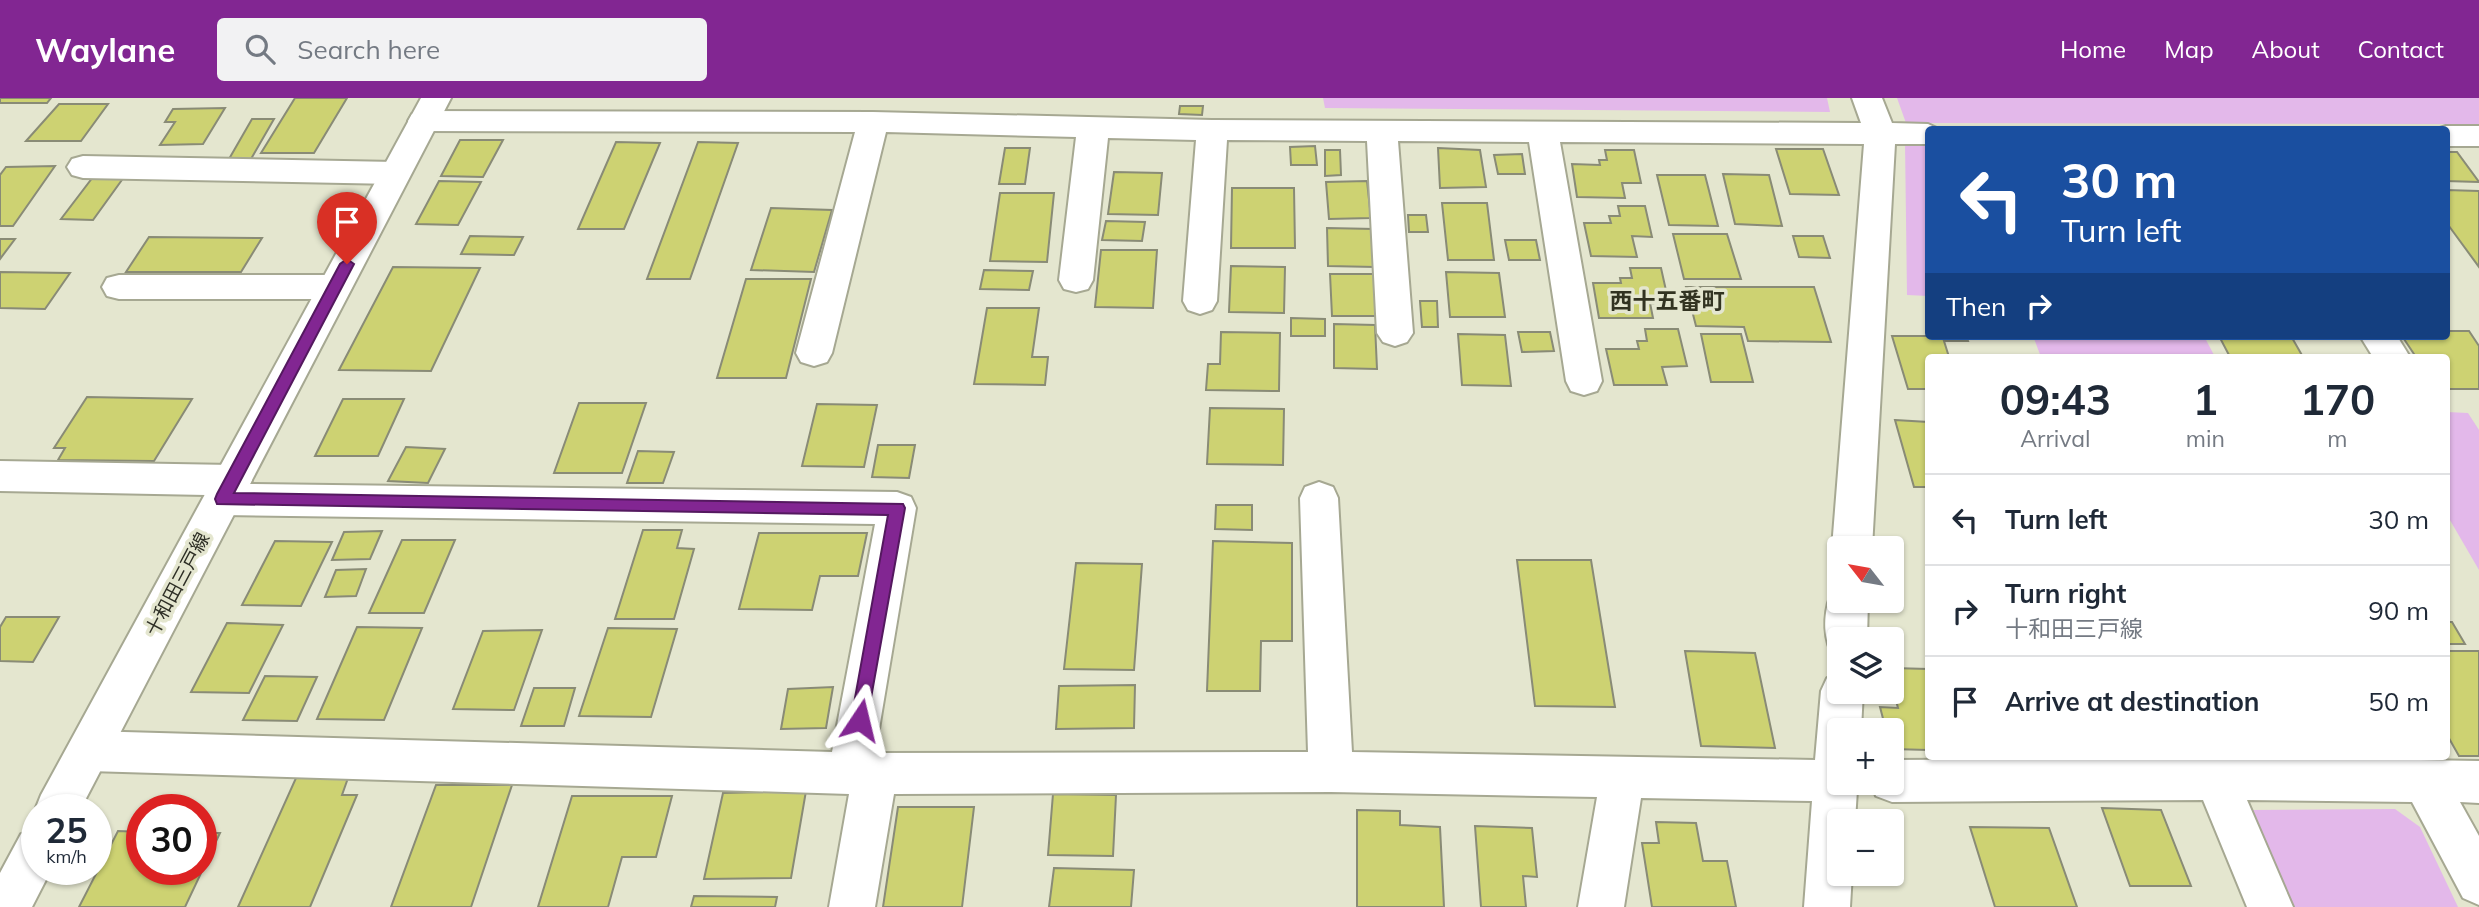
<!DOCTYPE html>
<html lang="en">
<head>
<meta charset="utf-8">
<style>
  :root { --surface:#fff; --page:#f2f2f3; --text:#1f2937; --muted:#747a83; --line:#e0e1e3; --accent:#822692 }
  body { margin:0; font-family:Mulish,"Noto Sans JP",sans-serif; background:var(--page); color:var(--text); height:100vh; display:flex; flex-direction:column; font-size:26px; white-space:nowrap }
  * { box-sizing:border-box; margin:0 }
  p { font-size:23px; color:var(--muted) }
  .icon { flex:none; width:38px; height:38px; fill:none; stroke:currentColor; stroke-width:2; stroke-linecap:round; stroke-linejoin:round }
  .map { position:relative; flex:1; overflow:hidden }
  .drawer { position:absolute; left:1925px; top:256px; width:525px; height:406px; display:flex; flex-direction:column; background:var(--surface); border-radius:7px; box-shadow:0 2px 5px #0004 }
  .drawer>* { flex:none }
  .hud { position:absolute; left:1925px; top:28px; width:525px; height:214px; border-radius:7px; box-shadow:0 2px 5px #0004; background:#1a4fa0; color:#fff; overflow:hidden }
  .needle { width:46px; rotate:301deg }
  .buttons { position:absolute; left:1827px; top:438px; display:grid; gap:14px }
  .buttons a { display:grid; place-items:center; width:77px; height:77px; border-radius:7px; background:var(--surface); box-shadow:0 2px 5px #0004; font-size:35px }
  .speed { position:absolute; left:21px; top:696px; display:flex; gap:14px; font-size:35px; font-weight:700; text-align:center }
  .speed>* { display:grid; place-content:center; width:91px; height:91px; border-radius:50%; background:var(--surface); box-shadow:0 2px 5px #0004; line-height:1 }
  .speed small { font-size:18px; font-weight:400 }
  .speed .limit { border:10px solid #d22; background:#fff; color:#111 }
  .pin { position:absolute; display:grid; place-items:center; width:60px; height:60px; color:#fff; margin:-72px -30px; border-radius:50% 50% 50% 0; rotate:-45deg; box-shadow:0 0 7px #0007 }
  .pin .icon { rotate:45deg }
  .me { position:absolute; width:77px; margin:-38px; rotate:10deg; stroke-linejoin:round; filter:drop-shadow(0 0 5px #0008) }
  .turn { display:flex; align-items:center; gap:24px; height:147px; padding:0 21px; font-size:32px }
  .turn .icon { width:91px; height:91px; stroke-width:2.5 }
  .turn b { display:block; font-size:49px; line-height:60px }
  .then { display:flex; align-items:center; height:66px; padding:0 21px; background:#0003; gap:14px; font-size:26px }
  .eta { display:flex; justify-content:space-evenly; align-items:center; height:119px; text-align:center }
  .eta b { font-size:42px; font-weight:700; line-height:49px }
  ul { padding:0; list-style:none }
  li { display:flex; align-items:center; gap:21px; height:91px; padding:0 21px; border-top:2px solid var(--line) }
  li div { flex:1 }
  li b { display:block; font-size:26px }
  li em { font-style:normal }
  header { display:flex; align-items:center; gap:42px; box-sizing:border-box; height:98px; padding:0 35px; background:var(--accent); color:#fff }
  header strong { font-size:33px }
  nav { display:flex; gap:38px; margin-inline-start:auto; font-size:24px }
  .search { width:490px; height:63px; background:var(--page); display:flex; align-items:center; gap:18px; box-sizing:border-box; padding:0 24px; border-radius:7px; color:var(--muted); font-size:26px }
  .map>svg:first-child { display:block }
  .green { fill:#e3b8ea }
  .building { fill:#cdd272; stroke:#898b76; stroke-width:2 }
  .lines { fill:none; stroke-linecap:round; stroke-linejoin:round }
  .minor-casing { stroke:#a6a892; stroke-width:4 }
  .major-casing { stroke:#a6a892; stroke-width:4 }
  .minor { fill:#fff; fill-rule:evenodd }
  .major { fill:#fff; fill-rule:evenodd }
  .route { fill:#822692; stroke:#54195f; stroke-width:2 }
  .labels { text-anchor:middle; stroke-width:7; stroke-linejoin:round; paint-order:stroke }
  .street-label { font-size:19px; fill:#2d2e25; stroke:#e4e6cf }
  .quarter-label { font-size:23px; font-weight:bold; fill:#323321; stroke:#e4e6cf }
</style>
</head>
<body>
<header>
<strong>Waylane</strong>
<div class="search"><svg class="icon" aria-label="search" viewBox="0 0 24 24"><circle cx="10" cy="10" r="6"/><path d="M15 15l6 6"/></svg>Search here</div>
<nav><a>Home</a><a>Map</a><a>About</a><a>Contact</a></nav>
</header>
<div class="map">
<svg width="2479" height="809" viewBox="0 0 2479 809">
  <rect width="100%" height="100%" fill="#e4e6cf"/>
  <g class="green">
    <path d="M 1323,0 L 1827,0 L 1830,14 L 1325,10 Z"/>
    <path d="M 1897,0 L 2479,0 L 2479,26 L 1906,25 Z"/>
    <path d="M 1905,44 L 1928,45 L 1928,198 L 1907,197 Z"/>
    <path d="M 2033,238 L 2204,238 L 2215,259 L 2041,259 Z"/>
    <path d="M 2447,314 L 2468,315 L 2479,332 L 2479,472 L 2447,417 Z"/>
    <path d="M 2395,711 L 2420,729 L 2458,809 L 2292,809 L 2252,712 Z"/>
  </g>
  <g class="building">
    <path d="M 0,0 L 51,0 L 47,5 L 0,5 Z"/>
    <path d="M 295,0 L 347,0 L 314,55 L 261,55 Z"/>
    <path d="M 59,6 L 108,6 L 81,43 L 26,43 Z"/>
    <path d="M 1180,8 L 1203,8 L 1202,17 L 1179,16 Z"/>
    <path d="M 225,10 L 203,46 L 160,47 L 175,24 L 165,24 L 173,11 Z"/>
    <path d="M 252,21 L 274,21 L 251,61 L 229,61 Z"/>
    <path d="M 460,42 L 503,42 L 483,79 L 441,78 Z"/>
    <path d="M 616,44 L 660,45 L 624,131 L 578,131 Z"/>
    <path d="M 698,44 L 738,45 L 690,181 L 647,181 Z"/>
    <path d="M 1315,48 L 1317,67 L 1291,67 L 1290,49 Z"/>
    <path d="M 1005,50 L 1030,50 L 1025,86 L 999,86 Z"/>
    <path d="M 1438,50 L 1480,52 L 1486,89 L 1440,90 Z"/>
    <path d="M 1776,51 L 1823,51 L 1839,97 L 1790,96 Z"/>
    <path d="M 1325,52 L 1340,52 L 1341,77 L 1325,78 Z"/>
    <path d="M 1605,52 L 1634,52 L 1641,85 L 1622,85 L 1625,100 L 1577,99 L 1572,66 L 1600,67 L 1599,62 L 1607,62 Z"/>
    <path d="M 2446,54 L 2457,54 L 2479,84 L 2446,83 Z"/>
    <path d="M 1522,56 L 1525,76 L 1498,76 L 1494,57 Z"/>
    <path d="M 55,68 L 13,128 L 0,128 L 0,77 L 6,69 Z"/>
    <path d="M 1114,74 L 1162,75 L 1158,117 L 1108,116 Z"/>
    <path d="M 1723,76 L 1769,77 L 1782,128 L 1735,126 Z"/>
    <path d="M 1657,77 L 1705,77 L 1718,128 L 1669,127 Z"/>
    <path d="M 93,79 L 124,79 L 93,122 L 61,121 Z"/>
    <path d="M 439,83 L 481,84 L 458,127 L 416,126 Z"/>
    <path d="M 1367,83 L 1371,120 L 1329,121 L 1326,84 Z"/>
    <path d="M 1232,90 L 1294,90 L 1295,150 L 1231,150 Z"/>
    <path d="M 2446,92 L 2479,93 L 2479,169 L 2446,124 Z"/>
    <path d="M 1000,95 L 1054,95 L 1047,164 L 990,163 Z"/>
    <path d="M 1442,105 L 1487,105 L 1494,162 L 1448,162 Z"/>
    <path d="M 1618,108 L 1645,108 L 1652,139 L 1632,138 L 1637,159 L 1591,158 L 1584,125 L 1611,125 L 1609,118 L 1620,118 Z"/>
    <path d="M 771,110 L 832,112 L 814,174 L 751,172 Z"/>
    <path d="M 1408,117 L 1426,117 L 1428,134 L 1409,134 Z"/>
    <path d="M 1106,123 L 1145,124 L 1142,143 L 1102,142 Z"/>
    <path d="M 1327,130 L 1374,131 L 1375,169 L 1328,168 Z"/>
    <path d="M 1673,136 L 1727,136 L 1741,181 L 1684,181 Z"/>
    <path d="M 470,138 L 523,139 L 514,157 L 461,156 Z"/>
    <path d="M 1793,138 L 1823,138 L 1830,160 L 1799,159 Z"/>
    <path d="M 149,139 L 262,140 L 241,174 L 126,174 Z"/>
    <path d="M 0,141 L 15,141 L 0,161 Z"/>
    <path d="M 1505,142 L 1536,142 L 1540,162 L 1509,162 Z"/>
    <path d="M 1101,152 L 1157,152 L 1153,210 L 1095,209 Z"/>
    <path d="M 1231,168 L 1285,169 L 1284,215 L 1229,214 Z"/>
    <path d="M 393,169 L 480,170 L 431,273 L 339,272 Z"/>
    <path d="M 1630,170 L 1661,170 L 1669,206 L 1650,205 L 1653,220 L 1599,220 L 1593,185 L 1621,185 L 1620,180 L 1632,180 Z"/>
    <path d="M 984,172 L 1033,173 L 1029,192 L 980,191 Z"/>
    <path d="M 0,174 L 70,175 L 45,211 L 0,210 Z"/>
    <path d="M 1446,174 L 1499,175 L 1505,219 L 1450,219 Z"/>
    <path d="M 1330,176 L 1374,176 L 1377,218 L 1332,218 Z"/>
    <path d="M 746,181 L 811,181 L 786,280 L 717,280 Z"/>
    <path d="M 1686,189 L 1814,189 L 1831,244 L 1748,243 L 1744,229 L 1696,228 Z"/>
    <path d="M 1420,203 L 1437,203 L 1438,229 L 1422,229 Z"/>
    <path d="M 987,210 L 1039,210 L 1032,259 L 1048,259 L 1045,287 L 974,286 Z"/>
    <path d="M 1291,220 L 1325,221 L 1325,238 L 1291,238 Z"/>
    <path d="M 1334,226 L 1375,227 L 1377,271 L 1334,270 Z"/>
    <path d="M 1645,231 L 1678,231 L 1687,268 L 1662,269 L 1667,287 L 1614,287 L 1606,251 L 1639,251 L 1637,243 L 1647,243 Z"/>
    <path d="M 2446,233 L 2469,233 L 2479,248 L 2479,291 L 2446,291 L 2446,259 L 2416,259 L 2402,238 L 2446,238 Z"/>
    <path d="M 1221,234 L 1280,235 L 1279,293 L 1206,292 L 1208,266 L 1220,266 Z"/>
    <path d="M 1518,234 L 1550,234 L 1554,253 L 1522,254 Z"/>
    <path d="M 1458,236 L 1505,237 L 1511,288 L 1462,287 Z"/>
    <path d="M 1701,236 L 1741,236 L 1753,284 L 1711,284 Z"/>
    <path d="M 1892,238 L 1966,238 L 1968,243 L 1944,243 L 1949,259 L 1928,259 L 1928,291 L 1908,291 Z"/>
    <path d="M 2219,238 L 2291,238 L 2303,259 L 2230,259 Z"/>
    <path d="M 87,299 L 192,301 L 154,363 L 58,362 L 65,350 L 54,350 Z"/>
    <path d="M 343,301 L 404,301 L 378,358 L 315,358 Z"/>
    <path d="M 579,305 L 646,305 L 622,375 L 554,375 Z"/>
    <path d="M 817,306 L 877,307 L 864,369 L 802,368 Z"/>
    <path d="M 1210,310 L 1284,311 L 1283,367 L 1207,366 Z"/>
    <path d="M 1895,322 L 1928,324 L 1928,389 L 1914,389 Z"/>
    <path d="M 878,347 L 915,347 L 909,380 L 872,379 Z"/>
    <path d="M 406,349 L 445,351 L 428,385 L 388,383 Z"/>
    <path d="M 638,353 L 674,354 L 663,385 L 627,385 Z"/>
    <path d="M 1216,407 L 1252,407 L 1252,432 L 1215,431 Z"/>
    <path d="M 643,432 L 682,432 L 677,450 L 694,451 L 674,521 L 615,521 Z"/>
    <path d="M 382,433 L 370,461 L 332,462 L 344,434 Z"/>
    <path d="M 759,435 L 867,435 L 858,478 L 820,478 L 812,512 L 739,511 Z"/>
    <path d="M 402,442 L 455,442 L 424,515 L 369,515 Z"/>
    <path d="M 275,443 L 332,444 L 301,508 L 242,507 Z"/>
    <path d="M 1213,443 L 1292,445 L 1292,543 L 1261,543 L 1260,593 L 1207,593 Z"/>
    <path d="M 1517,462 L 1591,462 L 1615,609 L 1535,608 Z"/>
    <path d="M 1076,465 L 1142,466 L 1134,572 L 1064,571 Z"/>
    <path d="M 366,471 L 356,498 L 325,499 L 336,472 Z"/>
    <path d="M 6,519 L 59,519 L 33,564 L 0,563 L 0,529 Z"/>
    <path d="M 2446,524 L 2452,524 L 2465,546 L 2446,546 Z"/>
    <path d="M 227,525 L 283,527 L 249,595 L 191,594 Z"/>
    <path d="M 357,529 L 422,530 L 384,622 L 317,621 Z"/>
    <path d="M 608,530 L 677,531 L 651,619 L 579,618 Z"/>
    <path d="M 542,532 L 514,612 L 453,611 L 483,533 Z"/>
    <path d="M 1685,553 L 1755,555 L 1775,650 L 1701,648 Z"/>
    <path d="M 2446,553 L 2479,553 L 2479,658 L 2459,658 L 2446,635 Z"/>
    <path d="M 1892,570 L 1928,571 L 1928,652 L 1892,651 L 1892,632 L 1886,632 L 1880,609 L 1898,610 L 1892,587 Z"/>
    <path d="M 265,578 L 317,579 L 297,623 L 243,622 Z"/>
    <path d="M 1135,587 L 1134,630 L 1056,631 L 1059,588 Z"/>
    <path d="M 833,589 L 826,630 L 781,631 L 788,591 Z"/>
    <path d="M 534,590 L 575,590 L 564,628 L 521,628 Z"/>
    <path d="M 296,680 L 348,680 L 342,697 L 357,697 L 310,809 L 238,809 Z"/>
    <path d="M 436,687 L 512,687 L 471,809 L 391,809 Z"/>
    <path d="M 806,693 L 791,780 L 704,781 L 723,695 Z"/>
    <path d="M 1053,696 L 1116,697 L 1113,758 L 1048,757 Z"/>
    <path d="M 572,698 L 672,698 L 656,759 L 622,759 L 608,809 L 538,809 Z"/>
    <path d="M 898,709 L 974,709 L 962,809 L 883,809 Z"/>
    <path d="M 2102,710 L 2161,712 L 2191,788 L 2130,788 Z"/>
    <path d="M 1357,712 L 1400,713 L 1400,727 L 1440,729 L 1444,809 L 1357,809 Z"/>
    <path d="M 1656,724 L 1696,725 L 1703,763 L 1727,763 L 1736,809 L 1652,809 L 1642,745 L 1659,745 Z"/>
    <path d="M 1475,728 L 1532,730 L 1537,779 L 1523,778 L 1526,809 L 1481,809 Z"/>
    <path d="M 1970,729 L 2049,730 L 2077,809 L 1995,809 Z"/>
    <path d="M 118,733 L 142,734 L 142,772 L 201,772 L 201,735 L 220,735 L 185,809 L 79,809 Z"/>
    <path d="M 1054,770 L 1134,772 L 1131,809 L 1049,809 Z"/>
    <path d="M 694,798 L 777,799 L 775,809 L 691,809 Z"/>
  </g>
  <g class="lines">
    <g class="minor-casing">
      <g id="minor">
        <path d="M 1852,0 L 1882,0 L 1892,25 L 1928,26 L 1941,32 L 1928,32 L 1928,46 L 1895,46 L 1872,450 L 1839,450 L 1839,462 L 1832,450 L 1864,46 L 1560,44 L 1602,283 L 1597,293 L 1584,297 L 1571,293 L 1566,283 L 1529,44 L 1398,43 L 1413,235 L 1407,244 L 1395,248 L 1383,244 L 1377,235 L 1367,43 L 1227,42 L 1217,203 L 1212,212 L 1200,216 L 1188,212 L 1183,203 L 1196,42 L 1108,40 L 1093,182 L 1088,191 L 1076,194 L 1064,191 L 1059,182 L 1076,39 L 886,34 L 832,255 L 827,264 L 814,268 L 801,264 L 796,255 L 855,34 L 423,33 L 412,30 L 408,23 L 412,16 L 423,13 L 873,14 L 1212,22 L 1861,25 Z"/>
        <path d="M 2446,28 L 2479,28 L 2479,48 L 2446,48 L 2446,32 L 2434,32 Z"/>
        <path d="M 83,58 L 395,64 L 406,67 L 411,75 L 406,83 L 395,86 L 83,80 L 72,77 L 67,69 L 72,61 Z"/>
        <path d="M 119,177 L 335,177 L 347,180 L 352,189 L 347,198 L 335,201 L 119,201 L 107,198 L 102,189 L 107,180 Z"/>
        <path d="M 2360,238 L 2397,238 L 2410,259 L 2373,259 Z"/>
        <path d="M 0,363 L 233,367 L 246,371 L 252,382 L 250,386 L 897,394 L 911,399 L 916,410 L 875,655 L 1308,654 L 1300,400 L 1305,389 L 1319,384 L 1333,389 L 1338,400 L 1352,654 L 1815,662 L 1821,593 L 1827,580 L 1839,575 L 1839,593 L 1863,593 L 1861,632 L 1839,632 L 1839,684 L 1860,684 L 1857,692 L 1855,723 L 1839,723 L 1839,775 L 1852,775 L 1850,809 L 1804,809 L 1812,703 L 1641,700 L 1624,809 L 1578,809 L 1597,699 L 1331,694 L 894,696 L 875,809 L 829,809 L 849,696 L 89,673 L 74,667 L 67,653 L 74,639 L 89,633 L 832,654 L 875,426 L 223,417 L 209,412 L 204,401 L 206,397 L 0,393 Z"/>
        <path d="M 1839,488 L 1839,502 L 1868,502 L 1867,541 L 1839,541 L 1839,557 L 1831,554 C 1822,534 1824,509 1834,490 Z"/>
        <path d="M 2304,660 L 2479,663 L 2479,705 L 2460,704 L 2479,738 L 2479,807 L 2463,800 L 2412,704 L 2247,702 L 2293,809 L 2247,809 L 2203,702 L 1892,704 L 1876,698 L 1871,684 L 1892,684 L 1892,662 Z"/>
      </g>
    </g>
    <g class="major-casing">
      <g id="major">
        <path d="M 421,0 L 451,0 L 80,712 L 37,712 L 37,717 L 35,712 L 41,697 Z"/>
        <path d="M 37,730 L 37,772 L 51,772 L 32,809 L 0,809 L 0,775 L 21,736 Z"/>
      </g>
    </g>
    <use href="#minor" class="minor"/>
    <use href="#major" class="major"/>
  </g>
  <path class="route" d="M 347,161 L 354,166 L 234,395 L 903,406 L 905,410 L 866,628 L 860,630 L 854,628 L 851,622 L 888,417 L 217,406 L 215,401 L 217,396 L 340,166 Z"/>
  <g class="labels">
    <g class="street-label">
      <text transform="translate(177 486) rotate(-62)" y="7">十和田三戸線</text>
    </g>
    <g class="quarter-label">
      <text x="1667" y="211">西十五番町</text>
    </g>
  </g>
</svg>
<div class="buttons">
<a><svg class="needle" viewBox="-14 -14 28 28"><path d="M0-13l5 13h-10z" fill="#e53935"/><path d="M0 13l5-13h-10z" fill="#747a83"/></svg></a>
<a><svg class="icon" aria-label="layers" viewBox="0 0 24 24"><path d="M12 4l9 5-9 5-9-5zM3 14l9 5 9-5"/></svg></a>
<a>+</a>
<a>−</a>
</div>
<div class="speed"><div>25<small>km/h</small></div><div class="limit">30</div></div>
<div class="pin" style="left:347px;top:166px;background:#d93025"><svg class="icon" aria-label="arrive" viewBox="0 0 24 24"><path d="M6 21V4h12l-3 4 3 4H6"/></svg></div>
<svg class="me" style="left:860px;top:622px" viewBox="-20 -20 40 40"><path d="M0-17L14 15 0 8-14 15z" fill="#822692" stroke="#fff" stroke-width="4"/></svg>
<div class="hud">
<div class="turn"><svg class="icon" aria-label="left" viewBox="0 0 24 24"><path d="M17 20v-9H6M10 6l-5 5 5 5"/></svg><div><b>30 m</b>Turn left</div></div>
<div class="then">Then<svg class="icon" aria-label="right" viewBox="0 0 24 24"><path d="M7 20v-9h11M14 6l5 5-5 5"/></svg></div>
</div>
<section class="drawer">
<div class="eta">
<div><b>09:43</b><p>Arrival</p></div>
<div><b>1</b><p>min</p></div>
<div><b>170</b><p>m</p></div>
</div>
<ul>
<li><svg class="icon" aria-label="left" viewBox="0 0 24 24"><path d="M17 20v-9H6M10 6l-5 5 5 5"/></svg><div><b>Turn left</b></div><em>30 m</em></li>
<li><svg class="icon" aria-label="right" viewBox="0 0 24 24"><path d="M7 20v-9h11M14 6l5 5-5 5"/></svg><div><b>Turn right</b><p>十和田三戸線</p></div><em>90 m</em></li>
<li><svg class="icon" aria-label="arrive" viewBox="0 0 24 24"><path d="M6 21V4h12l-3 4 3 4H6"/></svg><div><b>Arrive at destination</b></div><em>50 m</em></li>
</ul>
</section>
</div>
</body>
</html>
